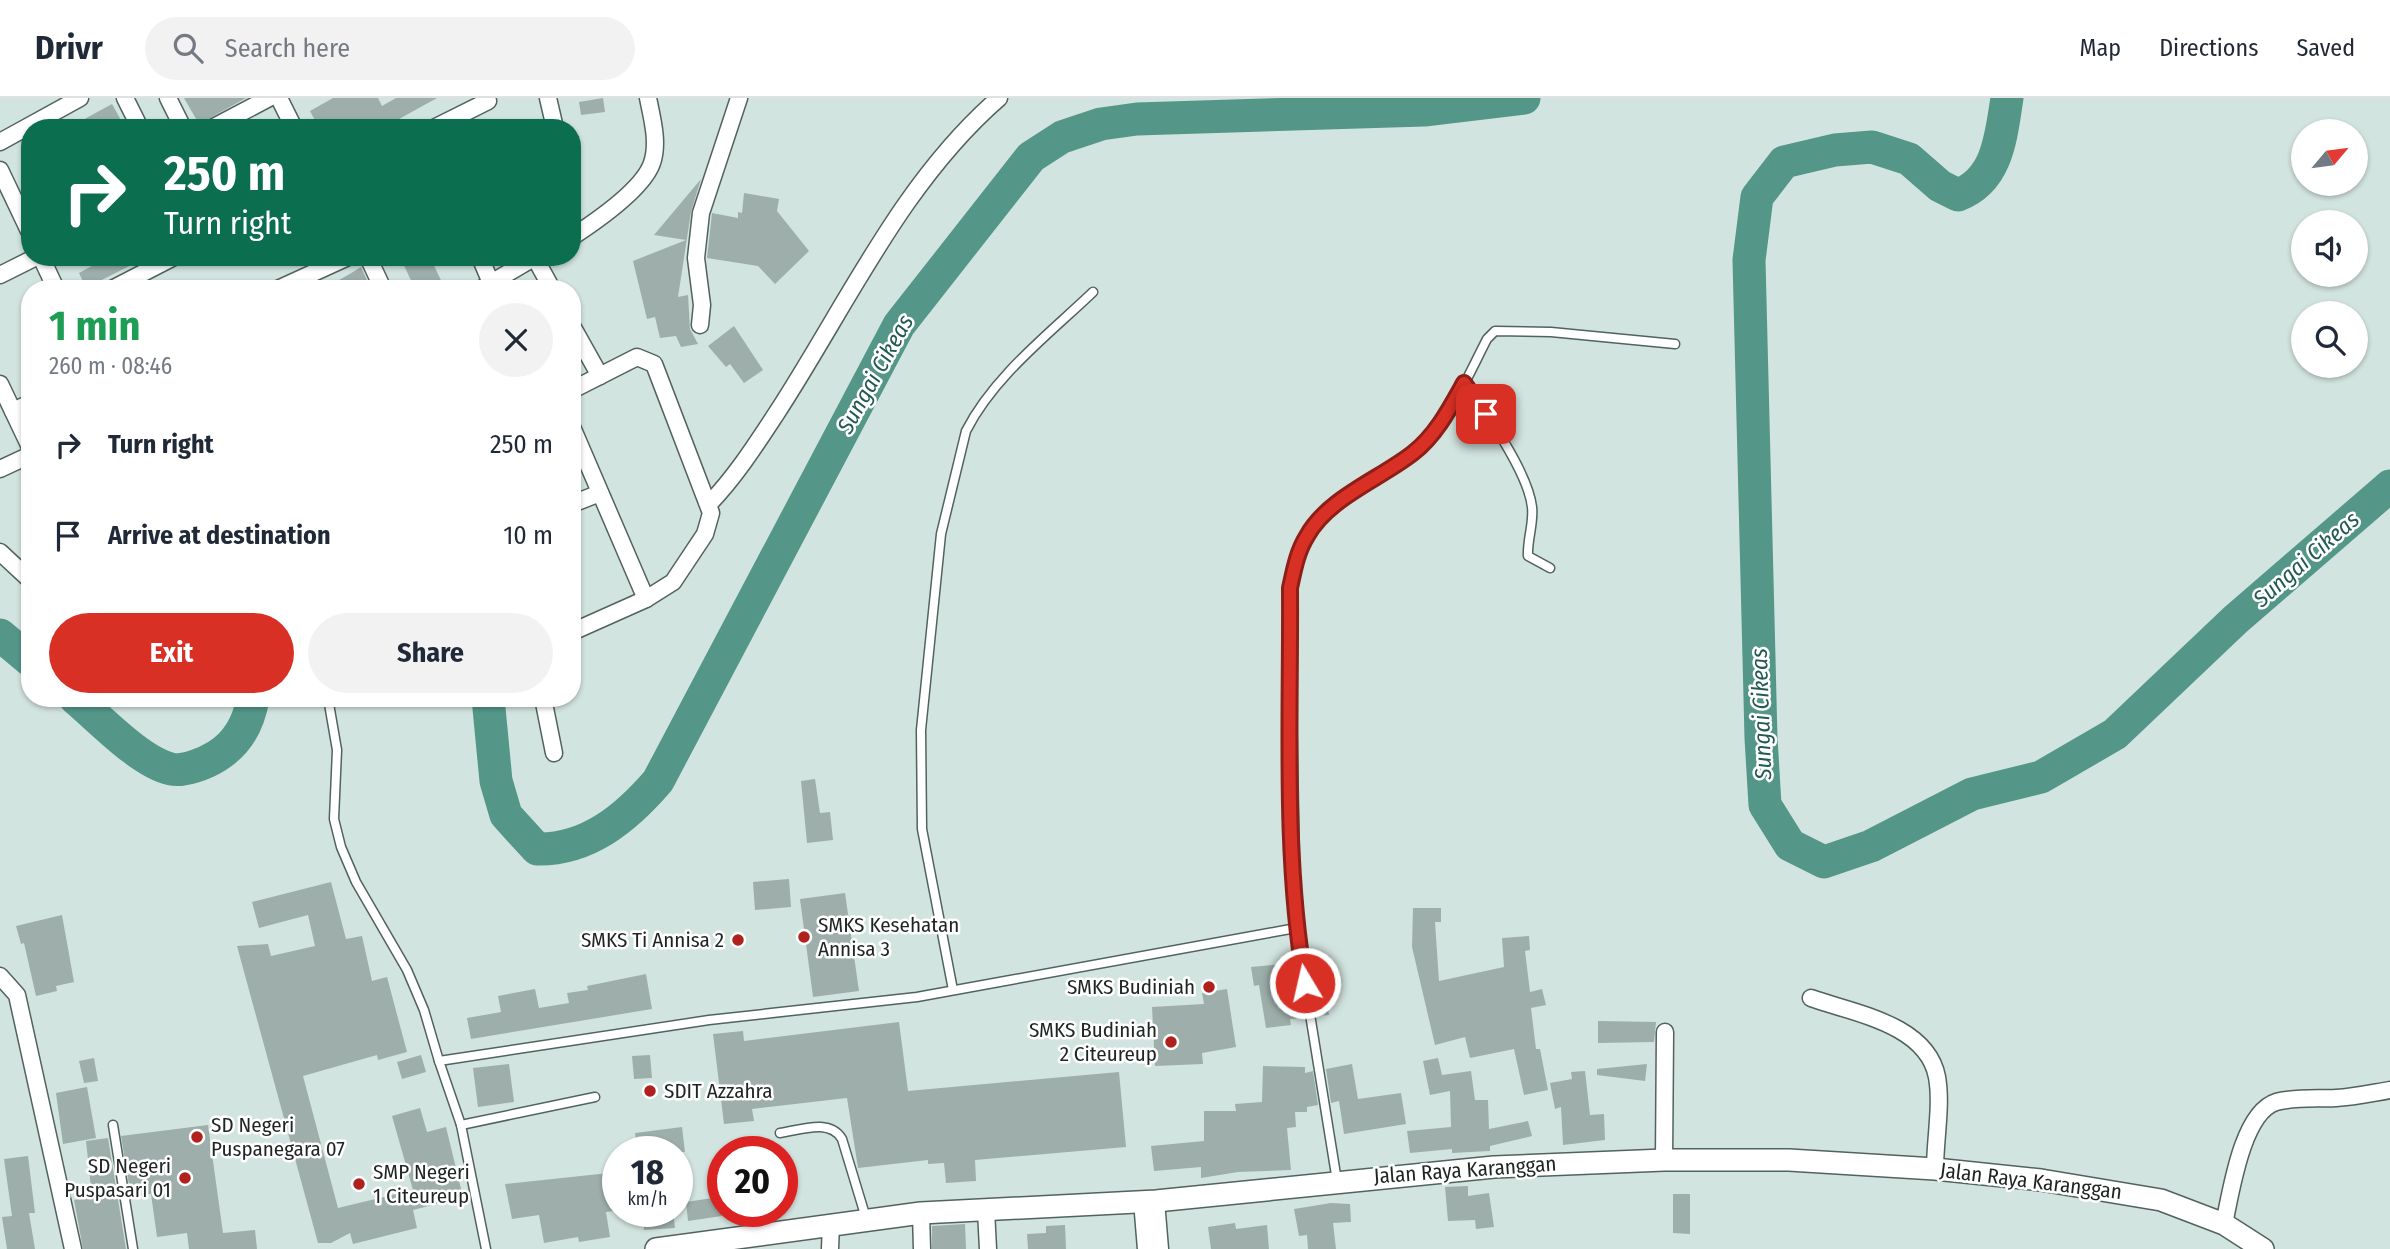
<!DOCTYPE html>
<html lang="en">
<head>
<meta charset="utf-8">
<style>
  :root { --surface:#fff; --page:#f2f2f3; --text:#1f2937; --muted:#747a83; --line:#e0e1e3; --accent:#d93025 }
  body { margin:0; font-family:"Fira Sans Condensed",sans-serif; background:var(--page); color:var(--text); height:100vh; display:flex; flex-direction:column; font-size:26px; white-space:nowrap }
  * { box-sizing:border-box; margin:0 }
  p { font-size:23px; color:var(--muted) }
  .icon { flex:none; width:38px; height:38px; fill:none; stroke:currentColor; stroke-width:2; stroke-linecap:round; stroke-linejoin:round }
  .map { position:relative; flex:1; overflow:hidden }
  .sheet { position:absolute; left:21px; top:182px; width:560px; height:427px; display:flex; flex-direction:column; background:var(--surface); border-radius:28px; box-shadow:0 2px 5px #0004 }
  .sheet>* { flex:none }
  .top-card { position:absolute; left:21px; top:21px; width:560px; height:147px; border-radius:28px; box-shadow:0 2px 5px #0004; background:#0b6e4f; color:#fff; overflow:hidden }
  .needle { width:46px; rotate:61deg }
  .tools { position:absolute; left:2291px; top:21px; display:grid; gap:14px }
  .tools a { display:grid; place-items:center; width:77px; height:77px; border-radius:50%; background:var(--surface); box-shadow:0 2px 5px #0004; font-size:35px }
  .speed { position:absolute; left:602px; top:1038px; display:flex; gap:14px; font-size:35px; font-weight:700; text-align:center }
  .speed>* { display:grid; place-content:center; width:91px; height:91px; border-radius:50%; background:var(--surface); box-shadow:0 2px 5px #0004; line-height:1 }
  .speed small { font-size:18px; font-weight:400 }
  .speed .limit { border:10px solid #d22; background:#fff; color:#111 }
  .pin { position:absolute; display:grid; place-items:center; width:60px; height:60px; color:#fff; margin:-30px; border-radius:14px; box-shadow:0 4px 10px #0006 }
  .me { position:absolute; width:77px; margin:-38px; rotate:351deg; stroke-linejoin:round; filter:drop-shadow(0 0 5px #0008) }
  .turn { display:flex; align-items:center; gap:24px; height:147px; padding:0 28px; font-size:32px }
  .turn .icon { width:91px; height:91px; stroke-width:2.5 }
  .turn b { display:block; font-size:49px; line-height:60px }
  .round { display:grid; place-items:center; flex:none; width:74px; height:74px; border-radius:37px; background:var(--page) }
  .summary { display:flex; align-items:center; justify-content:space-between; height:119px; padding:0 28px }
  h1 { font-size:42px; font-weight:700; line-height:52px; color:#1e9e55 }
  .action { display:flex; gap:14px; margin-top:auto; padding:14px 28px }
  .action a { flex:1; height:80px; border-radius:42px; background:var(--accent); color:#fff; font-size:28px; font-weight:700; line-height:80px; text-align:center }
  .action a+a { background:var(--page); color:var(--text) }
  ul { padding:0; list-style:none }
  li { display:flex; align-items:center; gap:21px; height:91px; padding:0 28px }
  li div { flex:1 }
  li b { display:block; font-size:26px }
  li em { font-style:normal }
  header { display:flex; align-items:center; gap:42px; box-sizing:border-box; height:98px; padding:0 35px; background:var(--surface); border-bottom:2px solid var(--line) }
  header strong { font-size:33px }
  nav { display:flex; gap:38px; margin-inline-start:auto; font-size:24px }
  .search { width:490px; height:63px; background:var(--page); display:flex; align-items:center; gap:18px; box-sizing:border-box; padding:0 24px; border-radius:38px; color:var(--muted); font-size:26px }
  .map>svg:first-child { display:block }
  .lines { fill:none; stroke-linecap:round; stroke-linejoin:round }
  .river { stroke:#549788; stroke-width:33 }
  .building { fill:#9eafab }
  .service-casing { stroke:#52625e; stroke-width:11 }
  .minor-casing { stroke:#52625e; stroke-width:19 }
  .tertiary-casing { stroke:#52625e; stroke-width:24 }
  .service { stroke:#fff; stroke-width:8 }
  .minor { stroke:#fff; stroke-width:16 }
  .tertiary { stroke:#fff; stroke-width:21 }
  .route-casing { stroke:#8d1f18; stroke-width:18 }
  .route { stroke:#d93025; stroke-width:12 }
  .poi-dot { fill:#b0201d; stroke:#fff; stroke-width:2.5 }
  .labels { text-anchor:middle; stroke-width:5; stroke-linejoin:round; paint-order:stroke }
  .poi-label { font-size:21px; fill:#1e2523; stroke:#fff; text-anchor:start }
  .street-label { font-size:21px; fill:#1e2523; stroke:#fff }
  .water-label { font-size:23px; font-style:italic; fill:#225a4f; stroke:#fff }
</style>
</head>
<body>
<header>
<strong>Drivr</strong>
<div class="search"><svg class="icon" aria-label="search" viewBox="0 0 24 24"><circle cx="10" cy="10" r="6"/><path d="M15 15l6 6"/></svg>Search here</div>
<nav><a>Map</a><a>Directions</a><a>Saved</a></nav>
</header>
<div class="map">
<svg width="2390" height="1151" viewBox="0 0 2390 1151">
  <rect width="100%" height="100%" fill="#d2e4df"/>
  <g class="lines">
    <g class="river">
      <path d="M 2007,0 C 2001,38 1998,82 1958,97 L 1940,88 L 1909,61 L 1872,49 L 1835,52 L 1784,64 L 1757,99 L 1749,162 L 1761,640 L 1765,707 L 1790,747 L 1824,764 L 1871,748 L 1972,696 L 2041,679 L 2115,636 L 2235,522 L 2390,388"/>
      <path d="M 0,537 L 30,562"/>
      <path d="M 75,600 C 100,621 140,664 171,671 C 184,674 206,665 217,658 C 238,645 249,624 253,600"/>
      <path d="M 488,600 L 496,683 L 506,717 L 537,751 C 588,752 626,720 658,683 L 899,227 L 1031,59 L 1062,39 L 1101,26 L 1137,21 L 1424,12 L 1524,0"/>
    </g>
  </g>
  <g class="building">
    <path d="M 184,0 L 246,0 L 199,26 Z"/>
    <path d="M 333,0 L 378,0 L 382,8 L 396,0 L 437,0 L 383,30 L 319,30 L 310,13 Z"/>
    <path d="M 603,0 L 605,14 L 581,17 L 579,4 Z"/>
    <path d="M 112,6 L 122,24 L 111,30 L 68,30 Z"/>
    <path d="M 701,81 L 691,114 L 678,199 L 688,197 L 690,231 L 698,246 L 681,249 L 676,238 L 660,240 L 655,219 L 647,221 L 633,163 L 686,142 L 654,137 Z"/>
    <path d="M 744,95 L 779,101 L 777,113 L 809,153 L 775,186 L 758,168 L 707,160 L 712,115 L 738,120 L 738,114 L 742,115 Z"/>
    <path d="M 108,159 L 147,159 L 86,190 L 79,175 Z"/>
    <path d="M 400,159 L 430,159 L 445,191 L 415,191 Z"/>
    <path d="M 361,169 L 371,191 L 323,191 L 348,177 Z"/>
    <path d="M 734,228 L 763,272 L 744,285 L 730,266 L 726,269 L 708,248 Z"/>
    <path d="M 815,681 L 820,715 L 830,714 L 833,742 L 807,745 L 801,683 Z"/>
    <path d="M 789,781 L 791,809 L 755,812 L 753,784 Z"/>
    <path d="M 331,784 L 346,841 L 362,838 L 372,883 L 387,879 L 407,954 L 378,962 L 377,957 L 303,978 L 338,1110 L 413,1092 L 392,1018 L 420,1010 L 427,1034 L 446,1029 L 463,1099 L 413,1112 L 417,1130 L 353,1146 L 350,1135 L 331,1145 L 318,1145 L 237,848 L 268,846 L 271,858 L 315,848 L 308,817 L 259,830 L 252,804 Z"/>
    <path d="M 845,795 L 859,893 L 813,899 L 800,801 Z"/>
    <path d="M 1413,810 L 1441,810 L 1441,824 L 1435,824 L 1439,883 L 1504,869 L 1502,840 L 1529,838 L 1530,852 L 1525,853 L 1530,894 L 1542,891 L 1546,907 L 1531,910 L 1536,951 L 1540,951 L 1548,992 L 1524,997 L 1514,951 L 1470,960 L 1465,939 L 1435,947 L 1412,849 Z"/>
    <path d="M 62,817 L 74,884 L 56,888 L 57,893 L 36,898 L 24,845 L 21,846 L 16,828 Z"/>
    <path d="M 1284,866 L 1288,902 L 1301,900 L 1304,920 L 1290,921 L 1291,927 L 1266,930 L 1259,887 L 1254,888 L 1251,869 Z"/>
    <path d="M 646,876 L 652,911 L 471,941 L 467,920 L 501,914 L 498,898 L 535,891 L 539,910 L 569,905 L 567,895 L 588,892 L 587,888 Z"/>
    <path d="M 1227,891 L 1236,949 L 1202,955 L 1203,966 L 1155,968 L 1152,909 L 1204,906 L 1202,895 Z"/>
    <path d="M 1326,897 L 1329,917 L 1317,918 L 1314,898 Z"/>
    <path d="M 1598,923 L 1656,924 L 1654,944 L 1598,945 Z"/>
    <path d="M 899,924 L 908,993 L 1119,974 L 1126,1049 L 975,1062 L 976,1083 L 946,1085 L 944,1065 L 928,1066 L 928,1062 L 858,1070 L 847,1000 L 752,1011 L 754,1023 L 724,1026 L 713,936 L 743,933 L 744,943 Z"/>
    <path d="M 421,957 L 426,974 L 402,981 L 397,964 Z"/>
    <path d="M 650,957 L 652,980 L 634,981 L 632,958 Z"/>
    <path d="M 94,960 L 98,983 L 84,985 L 79,963 Z"/>
    <path d="M 1438,960 L 1442,977 L 1471,973 L 1475,1002 L 1488,1002 L 1489,1031 L 1528,1023 L 1532,1038 L 1490,1048 L 1490,1053 L 1452,1055 L 1452,1051 L 1410,1055 L 1407,1033 L 1451,1029 L 1450,993 L 1430,997 L 1423,963 Z"/>
    <path d="M 509,966 L 514,1004 L 478,1009 L 473,970 Z"/>
    <path d="M 1352,966 L 1358,1001 L 1401,995 L 1406,1026 L 1344,1036 L 1339,1003 L 1331,1005 L 1326,971 Z"/>
    <path d="M 1647,966 L 1645,983 L 1597,977 L 1597,971 Z"/>
    <path d="M 1263,968 L 1305,969 L 1305,975 L 1313,973 L 1318,1007 L 1307,1009 L 1307,1014 L 1295,1014 L 1296,1029 L 1287,1030 L 1291,1072 L 1238,1074 L 1201,1080 L 1201,1069 L 1154,1073 L 1151,1048 L 1204,1043 L 1204,1013 L 1236,1013 L 1235,1006 L 1262,1004 Z"/>
    <path d="M 1585,973 L 1590,1017 L 1604,1016 L 1605,1042 L 1563,1047 L 1561,1009 L 1555,1011 L 1550,985 L 1572,981 L 1571,974 Z"/>
    <path d="M 87,989 L 96,1040 L 63,1046 L 56,995 Z"/>
    <path d="M 208,1027 L 223,1135 L 255,1132 L 257,1151 L 189,1151 L 187,1135 L 157,1139 L 151,1096 L 131,1099 L 121,1038 Z"/>
    <path d="M 682,1029 L 685,1054 L 638,1054 L 635,1035 Z"/>
    <path d="M 108,1040 L 126,1151 L 83,1151 L 74,1102 L 92,1099 L 86,1043 Z"/>
    <path d="M 28,1058 L 35,1115 L 29,1115 L 35,1151 L 7,1151 L 2,1119 L 12,1118 L 4,1061 Z"/>
    <path d="M 609,1075 L 613,1113 L 606,1114 L 610,1139 L 579,1144 L 578,1139 L 544,1145 L 539,1117 L 512,1121 L 505,1086 Z"/>
    <path d="M 1468,1088 L 1468,1098 L 1489,1095 L 1494,1129 L 1476,1131 L 1475,1122 L 1448,1123 L 1445,1089 Z"/>
    <path d="M 1673,1096 L 1690,1096 L 1690,1136 L 1673,1135 Z"/>
    <path d="M 719,1099 L 722,1118 L 688,1123 L 686,1104 Z"/>
    <path d="M 1331,1105 L 1350,1106 L 1351,1124 L 1333,1125 L 1336,1151 L 1308,1151 L 1307,1137 L 1299,1138 L 1294,1111 Z"/>
    <path d="M 643,1113 L 673,1113 L 675,1130 L 644,1132 Z"/>
    <path d="M 1235,1125 L 1236,1131 L 1267,1127 L 1269,1151 L 1211,1151 L 1208,1129 Z"/>
    <path d="M 965,1126 L 966,1151 L 932,1151 L 932,1128 Z"/>
    <path d="M 1065,1127 L 1066,1151 L 1028,1151 L 1027,1136 L 1046,1135 L 1046,1128 Z"/>
  </g>
  <g class="lines">
    <g class="service-casing">
      <g id="service">
        <path d="M 1464,285 C 1485,313 1528,374 1532,409 C 1534,425 1527,442 1528,458 L 1550,470"/>
        <path d="M 328,600 L 337,652 L 334,721 L 341,749 L 356,784 L 407,872 L 424,912 L 439,963"/>
        <path d="M 953,892 L 922,731 L 921,632 L 941,436 L 966,333 C 994,278 1049,236 1093,194"/>
        <path d="M 113,1027 L 133,1151"/>
        <path d="M 461,1027 L 595,999"/>
        <path d="M 780,1035 C 800,1032 830,1020 842,1041 L 866,1120"/>
        <path d="M 1337,1083 L 1296,830 L 1290,490 C 1294,472 1297,455 1306,439 C 1331,394 1398,377 1431,338 C 1455,309 1470,274 1487,241 L 1495,233 L 1551,234 L 1675,246"/>
        <path d="M 486,1151 L 461,1027 L 439,963 L 709,922 L 917,899 L 1296,830"/>
      </g>
    </g>
    <g class="minor-casing">
      <g id="minor">
        <path d="M 125,0 L 140,30"/>
        <path d="M 168,0 L 183,30"/>
        <path d="M 279,0 L 294,30"/>
        <path d="M 548,0 L 555,30"/>
        <path d="M 212,30 L 269,0"/>
        <path d="M 434,30 L 488,3"/>
        <path d="M 0,44 L 80,0"/>
        <path d="M 0,72 L 30,135"/>
        <path d="M 572,139 C 595,124 643,91 652,65 C 659,45 652,20 648,0"/>
        <path d="M 41,159 L 56,191"/>
        <path d="M 368,159 L 383,191"/>
        <path d="M 480,159 L 491,185"/>
        <path d="M 535,160 L 552,191"/>
        <path d="M 0,177 L 36,159"/>
        <path d="M 112,191 L 174,159"/>
        <path d="M 278,191 L 348,159"/>
        <path d="M 481,191 L 535,159"/>
        <path d="M 700,227 L 702,207 L 696,160 L 701,115 L 739,0"/>
        <path d="M 572,228 L 600,278"/>
        <path d="M 0,286 L 30,349"/>
        <path d="M 572,292 L 637,259 L 654,266 L 711,415 L 705,436 L 673,484 L 646,501 L 572,534"/>
        <path d="M 13,313 L 30,305"/>
        <path d="M 572,329 L 646,501"/>
        <path d="M 0,371 L 30,357"/>
        <path d="M 572,406 L 600,395"/>
        <path d="M 709,406 C 735,379 755,348 776,316 C 846,209 901,85 999,0"/>
        <path d="M 0,454 L 30,482"/>
        <path d="M 543,600 L 554,655"/>
        <path d="M 0,878 L 17,897 L 73,1151"/>
        <path d="M 1811,900 C 1853,915 1927,926 1937,979 C 1942,1007 1935,1042 1935,1071"/>
        <path d="M 1664,1062 L 1665,934"/>
        <path d="M 1142,1103 L 1146,1151"/>
        <path d="M 1156,1103 L 1160,1151"/>
        <path d="M 986,1112 L 988,1151"/>
        <path d="M 921,1115 L 922,1151"/>
        <path d="M 2224,1126 C 2231,1094 2242,1015 2276,1004 C 2295,999 2316,1001 2336,1000 C 2354,999 2372,995 2390,992"/>
        <path d="M 830,1151 L 831,1125"/>
      </g>
    </g>
    <g class="tertiary-casing">
      <path id="tertiary" d="M 656,1151 L 921,1115 L 1156,1103 L 1494,1069 L 1664,1062 L 1789,1062 L 1935,1071 L 2041,1082 L 2161,1102 L 2224,1126 L 2263,1151"/>
    </g>
    <use href="#service" class="service"/>
    <use href="#minor" class="minor"/>
    <use href="#tertiary" class="tertiary"/>
  </g>
  <g class="lines">
    <g class="route-casing">
      <path id="route" d="M 1305,885 C 1283,756 1291,620 1290,490 C 1294,472 1297,454 1307,438 C 1328,400 1380,381 1413,355 C 1436,337 1450,310 1464,285 L 1486,316"/>
    </g>
    <use href="#route" class="route"/>
  </g>
  <g class="poi-dot">
    <circle cx="804" cy="839" r="7"/>
    <circle cx="738" cy="842" r="7"/>
    <circle cx="1209" cy="889" r="7"/>
    <circle cx="1171" cy="944" r="7"/>
    <circle cx="650" cy="993" r="7"/>
    <circle cx="197" cy="1039" r="7"/>
    <circle cx="185" cy="1080" r="7"/>
    <circle cx="359" cy="1086" r="7"/>
  </g>
  <g class="labels">
    <g class="poi-label">
      <text x="818" y="834">SMKS Kesehatan<tspan x="818" dy="24">Annisa 3</tspan></text>
      <text x="724" y="849" text-anchor="end">SMKS Ti Annisa 2</text>
      <text x="1195" y="896" text-anchor="end">SMKS Budiniah</text>
      <text x="1157" y="939" text-anchor="end">SMKS Budiniah<tspan x="1157" dy="24">2 Citeureup</tspan></text>
      <text x="664" y="1000">SDIT Azzahra</text>
      <text x="211" y="1034">SD Negeri<tspan x="211" dy="24">Puspanegara 07</tspan></text>
      <text x="171" y="1075" text-anchor="end">SD Negeri<tspan x="171" dy="24">Puspasari 01</tspan></text>
      <text x="373" y="1081">SMP Negeri<tspan x="373" dy="24">1 Citeureup</tspan></text>
    </g>
    <g class="street-label">
      <text transform="translate(1465 1072) rotate(-4)" y="7">Jalan Raya Karanggan</text>
      <text transform="translate(2031 1083) rotate(7)" y="7">Jalan Raya Karanggan</text>
    </g>
    <g class="water-label">
      <text transform="translate(875 276) rotate(-61)" y="8">Sungai Cikeas</text>
      <text transform="translate(2306 461) rotate(-41)" y="8">Sungai Cikeas</text>
      <text transform="translate(1761 616) rotate(-92)" y="8">Sungai Cikeas</text>
    </g>
  </g>
</svg>
<div class="tools">
<a><svg class="needle" viewBox="-14 -14 28 28"><path d="M0-13l5 13h-10z" fill="#e53935"/><path d="M0 13l5-13h-10z" fill="#747a83"/></svg></a>
<a><svg class="icon" aria-label="sound" viewBox="0 0 24 24"><path d="M4 9h4l5-4v14l-5-4H4zM17 9q2 3 0 6"/></svg></a>
<a><svg class="icon" aria-label="search" viewBox="0 0 24 24"><circle cx="10" cy="10" r="6"/><path d="M15 15l6 6"/></svg></a>
</div>
<div class="speed"><div>18<small>km/h</small></div><div class="limit">20</div></div>
<div class="pin" style="left:1486px;top:316px;background:#d93025"><svg class="icon" aria-label="arrive" viewBox="0 0 24 24"><path d="M6 21V4h12l-3 4 3 4H6"/></svg></div>
<svg class="me" style="left:1305px;top:885px" viewBox="-20 -20 40 40"><circle r="17" fill="#d93025" stroke="#fff" stroke-width="3"/><path d="M0-11L8 9 0 5-8 9z" fill="#fff"/></svg>
<div class="top-card">
<div class="turn"><svg class="icon" aria-label="right" viewBox="0 0 24 24"><path d="M7 20v-9h11M14 6l5 5-5 5"/></svg><div><b>250 m</b>Turn right</div></div>
</div>
<section class="sheet">
<div class="summary"><div><h1>1 min</h1><p>260 m · 08:46</p></div><a class="round"><svg class="icon" aria-label="close" viewBox="0 0 24 24"><path d="M6 6l12 12M18 6L6 18"/></svg></a></div>
<ul>
<li><svg class="icon" aria-label="right" viewBox="0 0 24 24"><path d="M7 20v-9h11M14 6l5 5-5 5"/></svg><div><b>Turn right</b></div><em>250 m</em></li>
<li><svg class="icon" aria-label="arrive" viewBox="0 0 24 24"><path d="M6 21V4h12l-3 4 3 4H6"/></svg><div><b>Arrive at destination</b></div><em>10 m</em></li>
</ul>
<div class="action"><a>Exit</a><a>Share</a></div>
</section>
</div>
</body>
</html>
